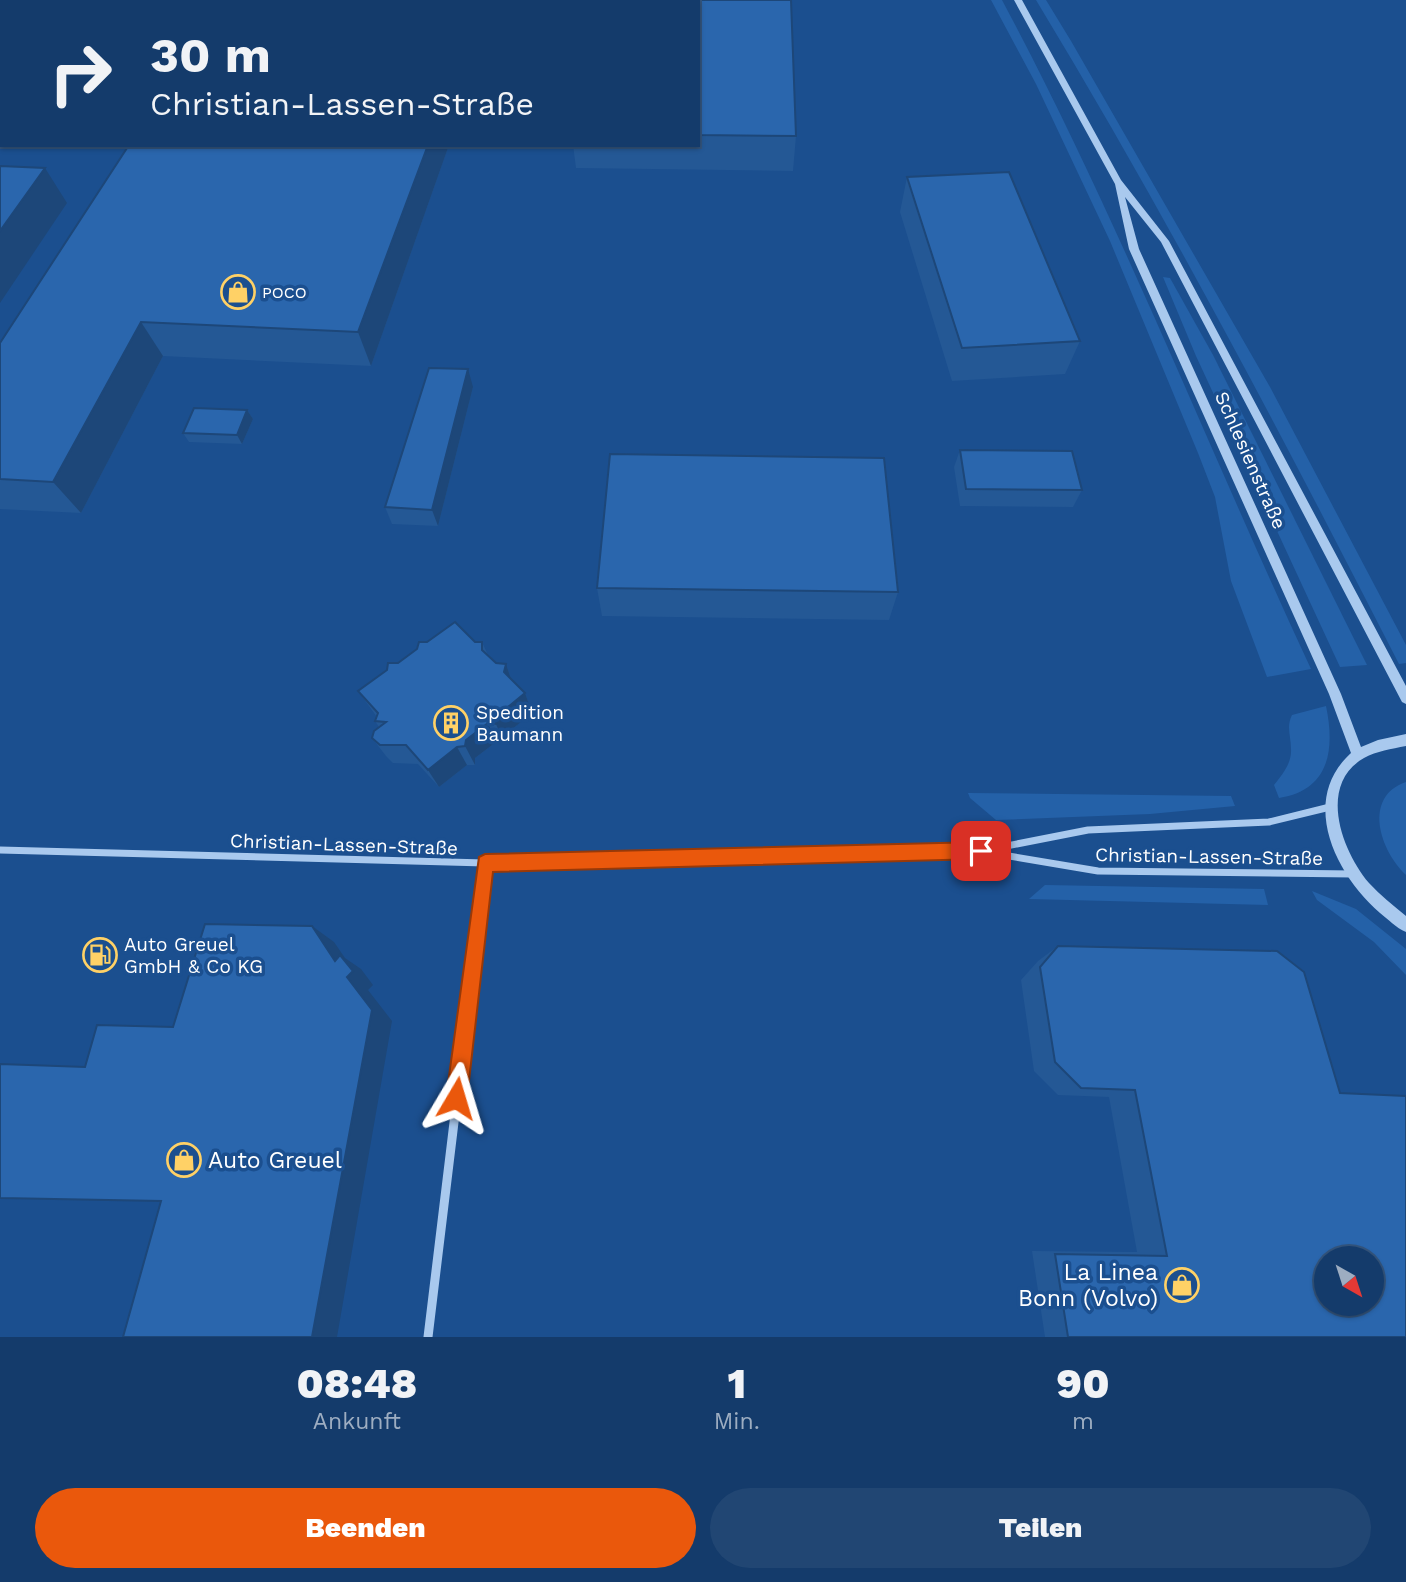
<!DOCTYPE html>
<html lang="de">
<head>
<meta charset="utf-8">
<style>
  :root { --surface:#143b6b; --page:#214673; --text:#f1f3f6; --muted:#9dadc1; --line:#33557e; --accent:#ea580c }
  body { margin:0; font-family:"Work Sans",sans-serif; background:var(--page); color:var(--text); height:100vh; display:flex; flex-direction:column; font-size:26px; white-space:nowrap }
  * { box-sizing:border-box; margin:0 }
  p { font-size:23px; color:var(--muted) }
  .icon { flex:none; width:38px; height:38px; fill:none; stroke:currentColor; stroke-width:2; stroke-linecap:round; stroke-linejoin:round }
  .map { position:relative; height:1337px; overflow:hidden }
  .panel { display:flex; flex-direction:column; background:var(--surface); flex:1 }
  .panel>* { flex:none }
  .banner { position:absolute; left:0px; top:0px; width:700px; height:147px; box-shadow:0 2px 5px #0004,0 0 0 2px var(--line); background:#143b6b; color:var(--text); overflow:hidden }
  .needle { width:46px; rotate:141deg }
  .tools { position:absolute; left:1314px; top:1246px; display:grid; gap:14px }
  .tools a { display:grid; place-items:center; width:70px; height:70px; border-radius:50%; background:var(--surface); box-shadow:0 2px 5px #0004,0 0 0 2px var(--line); font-size:35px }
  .pin { position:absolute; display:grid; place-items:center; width:60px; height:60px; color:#fff; margin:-30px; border-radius:14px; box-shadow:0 4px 10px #0006 }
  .me { position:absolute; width:77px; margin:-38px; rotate:7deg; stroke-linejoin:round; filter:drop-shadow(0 0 5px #0008) }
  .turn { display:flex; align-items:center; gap:24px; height:147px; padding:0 35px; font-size:32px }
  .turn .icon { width:91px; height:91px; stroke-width:2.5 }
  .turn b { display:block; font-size:49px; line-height:60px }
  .eta { display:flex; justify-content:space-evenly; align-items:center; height:119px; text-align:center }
  .eta b { font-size:42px; font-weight:800; line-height:49px }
  .button { display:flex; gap:14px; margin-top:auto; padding:14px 35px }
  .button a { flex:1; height:80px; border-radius:42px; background:var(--accent); color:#fff; font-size:28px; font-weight:800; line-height:80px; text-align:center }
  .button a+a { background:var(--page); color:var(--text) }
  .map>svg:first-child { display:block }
  .green { fill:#2461a8 }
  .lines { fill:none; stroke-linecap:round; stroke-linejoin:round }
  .minor-far1 { stroke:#a9c9ee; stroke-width:7 }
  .minor { stroke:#a9c9ee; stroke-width:9 }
  .tertiary { fill:#a9c9ee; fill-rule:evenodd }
  .wall { fill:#245895 }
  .shaded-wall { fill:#1d4779 }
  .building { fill:#2a66ad; stroke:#1d4779; stroke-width:2; fill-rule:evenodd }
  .route { fill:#ea580c; stroke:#983908; stroke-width:2 }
  .labels { text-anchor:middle; stroke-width:7; stroke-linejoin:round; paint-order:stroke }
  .far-poi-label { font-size:16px; fill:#fff; stroke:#1b4f8f; text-anchor:start }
  .street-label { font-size:19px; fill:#fff; stroke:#1b4f8f }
  .poi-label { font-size:19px; fill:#fff; stroke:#1b4f8f; text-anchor:start }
  .near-poi-label { font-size:23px; fill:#fff; stroke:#1b4f8f; text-anchor:start }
</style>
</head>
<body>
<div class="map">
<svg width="1406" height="1337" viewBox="0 0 1406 1337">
  <rect width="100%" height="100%" fill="#1b4f8f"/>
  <g class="green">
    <path d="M 0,0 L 406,0 L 2,2 L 0,69 Z"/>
    <path d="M 991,0 L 1002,0 C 1118,217 1207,446 1311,669 L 1267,677 L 1231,581 L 1215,497 L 1198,453 L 1110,241 L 1036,84 Z"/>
    <path d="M 1036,0 L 1046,0 L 1071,41 L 1270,387 L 1406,645 L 1406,663 L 1399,664 C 1284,439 1167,216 1036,0 Z"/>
    <path d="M 1163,277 L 1170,278 L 1213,355 L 1367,665 L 1340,667 L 1196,356 Z"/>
    <path d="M 1326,706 C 1335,749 1330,790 1279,798 L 1274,785 C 1282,775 1292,763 1291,749 C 1291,736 1286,727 1292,715 Z"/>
    <path d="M 1406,782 L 1406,875 C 1380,851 1362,797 1406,782 Z"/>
    <path d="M 968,793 L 1231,796 L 1235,806 L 1150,814 L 996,820 L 970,798 Z"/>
    <path d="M 1045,885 L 1264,889 L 1268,905 L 1029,899 Z"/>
    <path d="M 1312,891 L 1356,909 L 1406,949 L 1406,975 L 1374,942 L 1317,900 Z"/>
  </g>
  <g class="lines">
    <g class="minor-far1">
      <path d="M 0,850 L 485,863 L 888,855 L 981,851 L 1088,830 L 1269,822 L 1330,807"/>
      <path d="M 985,852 L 1098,871 L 1353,874"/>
      <path d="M 482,885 L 485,863"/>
    </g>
    <path class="minor" d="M 428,1337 L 483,883"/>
    <path class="tertiary" d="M 1014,0 L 1022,0 L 1121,180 L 1169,241 L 1406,686 L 1406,704 L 1402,702 L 1161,242 L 1125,197 L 1139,249 L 1341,694 L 1361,747 L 1378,740 L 1406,734 L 1406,746 C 1391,749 1377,751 1364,758 C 1317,785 1342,851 1369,883 C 1380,895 1393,905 1406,916 L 1406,932 C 1396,928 1388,919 1380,913 C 1335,874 1299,800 1351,753 L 1329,694 L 1129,249 L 1115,184 Z"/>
  </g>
  <g class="wall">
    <path d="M 698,2 L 796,136 L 793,171 L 576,168 L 573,145 L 698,145 Z"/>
    <path d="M 449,145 L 371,366 L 163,356 L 81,513 L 0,509 L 0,343 Z"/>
    <path d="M 907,177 L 1080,341 L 1065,374 L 952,381 L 900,212 Z"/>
    <path d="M 473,387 L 438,526 L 392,524 L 385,507 Z"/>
    <path d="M 247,410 L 253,419 L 242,444 L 189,442 L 183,433 Z"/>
    <path d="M 960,450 L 1082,490 L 1073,507 L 960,506 L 954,467 Z"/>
    <path d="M 597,588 L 898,592 L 889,620 L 602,616 Z"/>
    <path d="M 475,642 L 482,642 L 488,655 L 496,663 L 506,664 L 511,679 L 525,693 L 532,713 L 505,735 L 504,743 L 496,742 L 475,758 L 475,765 L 467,765 L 439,787 L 418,764 L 393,763 L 386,756 L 372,738 L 379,727 L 375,721 L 377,717 L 358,691 L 398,663 Z"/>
    <path d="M 1058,946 L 1406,1337 L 1045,1337 L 1032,1251 L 1137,1252 L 1109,1097 L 1058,1095 L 1034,1071 L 1021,980 L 1038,961 Z"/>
  </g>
  <g class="shaded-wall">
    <path d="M 428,145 L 449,145 L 371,366 L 358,332 Z"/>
    <path d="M 45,168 L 67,203 L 0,303 L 0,231 Z"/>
    <path d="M 141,322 L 163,356 L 81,513 L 53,482 Z"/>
    <path d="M 468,369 L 473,387 L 438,526 L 432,510 Z"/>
    <path d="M 247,410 L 253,419 L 242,444 L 237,435 Z"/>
    <path d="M 506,664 L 513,685 L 504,672 Z"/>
    <path d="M 525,693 L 532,713 L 505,735 L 504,743 L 496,724 L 497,716 Z"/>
    <path d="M 488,723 L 496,742 L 475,758 L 475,765 L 465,746 L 466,740 Z"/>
    <path d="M 457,747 L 467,765 L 439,787 L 428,770 Z"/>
    <path d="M 312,926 L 334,942 L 345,958 L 361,969 L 373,985 L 368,990 L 392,1021 L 337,1337 L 312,1337 L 335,961 Z"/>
  </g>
  <g class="building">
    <path d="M 594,0 L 791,0 L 796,136 L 698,135 L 698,2 L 594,2 Z"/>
    <path d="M 129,145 L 428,145 L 358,332 L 141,322 L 53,482 L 0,479 L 0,343 Z"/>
    <path d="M 0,166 L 45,168 L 0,231 Z"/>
    <path d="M 1009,172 L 1080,341 L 962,348 L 907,177 Z"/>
    <path d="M 429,368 L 468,369 L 432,510 L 385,507 Z"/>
    <path d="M 194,408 L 247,410 L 237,435 L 183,433 Z"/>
    <path d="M 960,450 L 1072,451 L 1082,490 L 966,489 Z"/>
    <path d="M 610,454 L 884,458 L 898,592 L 597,588 Z"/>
    <path d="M 455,622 L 475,642 L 482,642 L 482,650 L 496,663 L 506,664 L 504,672 L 525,693 L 497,716 L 496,724 L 488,723 L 466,740 L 465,746 L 457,747 L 428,770 L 406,745 L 380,745 L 372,738 L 374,731 L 386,722 L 375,721 L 378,713 L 358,691 L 387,670 L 388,663 L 398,663 L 417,649 L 419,642 L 427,642 Z"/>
    <path d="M 205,924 L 312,926 L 335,961 L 340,955 L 353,971 L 347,977 L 372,1010 L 312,1337 L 123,1337 L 161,1201 L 0,1198 L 0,1064 L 85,1067 L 97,1025 L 173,1027 Z"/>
    <path d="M 1058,946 L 1277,951 L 1304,972 L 1340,1093 L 1406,1096 L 1406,1337 L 1068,1337 L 1055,1254 L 1167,1256 L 1135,1090 L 1081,1088 L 1055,1062 L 1040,967 ZM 1326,1258 L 1372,1258 L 1372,1304 L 1326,1304 Z"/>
  </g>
  <path class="route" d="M 981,842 L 988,845 L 990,851 L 988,857 L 981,859 L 493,872 L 467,1098 L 464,1105 L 456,1108 L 449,1105 L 446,1098 L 479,857 L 485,854 Z"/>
  <defs>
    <g id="shop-ring" transform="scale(1.75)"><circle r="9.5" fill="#1b4f8f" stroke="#ffd166" stroke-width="1.5"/><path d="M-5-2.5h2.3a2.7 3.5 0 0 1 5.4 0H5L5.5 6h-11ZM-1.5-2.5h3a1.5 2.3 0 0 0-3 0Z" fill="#ffd166"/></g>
    <g id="building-ring" transform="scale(1.75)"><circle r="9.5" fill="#1b4f8f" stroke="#ffd166" stroke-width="1.5"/><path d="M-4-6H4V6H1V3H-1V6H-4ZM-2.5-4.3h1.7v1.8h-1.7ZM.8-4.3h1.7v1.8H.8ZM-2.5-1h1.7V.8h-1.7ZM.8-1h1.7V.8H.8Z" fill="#ffd166"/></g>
    <g id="fuel-ring" transform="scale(1.75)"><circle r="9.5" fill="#1b4f8f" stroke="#ffd166" stroke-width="1.5"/><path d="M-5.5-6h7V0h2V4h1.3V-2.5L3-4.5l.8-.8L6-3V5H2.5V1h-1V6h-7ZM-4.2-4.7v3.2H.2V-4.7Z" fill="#ffd166"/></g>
  </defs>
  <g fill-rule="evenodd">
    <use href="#shop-ring" x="238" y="292"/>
    <use href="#building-ring" x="451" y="723"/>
    <use href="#fuel-ring" x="100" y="955"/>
    <use href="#shop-ring" x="184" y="1160"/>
    <use href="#shop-ring" x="1182" y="1285"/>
  </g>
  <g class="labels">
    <g class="far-poi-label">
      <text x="262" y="298">POCO</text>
    </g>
    <g class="street-label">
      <text transform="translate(1251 460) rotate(66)" y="7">Schlesienstraße</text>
      <text transform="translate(344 844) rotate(2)" y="7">Christian-Lassen-Straße</text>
      <text transform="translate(1209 856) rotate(1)" y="7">Christian-Lassen-Straße</text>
    </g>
    <g class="poi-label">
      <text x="476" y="719">Spedition<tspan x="476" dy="22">Baumann</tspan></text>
      <text x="124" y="951">Auto Greuel<tspan x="124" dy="22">GmbH &amp; Co KG</tspan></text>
    </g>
    <g class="near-poi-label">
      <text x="208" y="1168">Auto Greuel</text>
      <text x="1158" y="1280" text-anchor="end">La Linea<tspan x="1158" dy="26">Bonn (Volvo)</tspan></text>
    </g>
  </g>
</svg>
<div class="tools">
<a><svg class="needle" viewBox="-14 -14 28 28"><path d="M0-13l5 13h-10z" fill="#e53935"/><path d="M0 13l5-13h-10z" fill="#9dadc1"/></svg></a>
</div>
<div class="pin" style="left:981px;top:851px;background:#d93025"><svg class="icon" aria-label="arrive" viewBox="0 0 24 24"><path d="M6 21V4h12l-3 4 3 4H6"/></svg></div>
<svg class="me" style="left:456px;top:1098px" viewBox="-20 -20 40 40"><path d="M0-17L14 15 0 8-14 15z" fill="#ea580c" stroke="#fff" stroke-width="4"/></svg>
<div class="banner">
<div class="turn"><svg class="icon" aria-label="right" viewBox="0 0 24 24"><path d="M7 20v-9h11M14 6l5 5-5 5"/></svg><div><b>30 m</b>Christian-Lassen-Straße</div></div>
</div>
</div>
<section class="panel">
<div class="eta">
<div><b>08:48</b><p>Ankunft</p></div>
<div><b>1</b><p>Min.</p></div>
<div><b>90</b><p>m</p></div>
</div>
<div class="button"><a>Beenden</a><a>Teilen</a></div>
</section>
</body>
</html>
